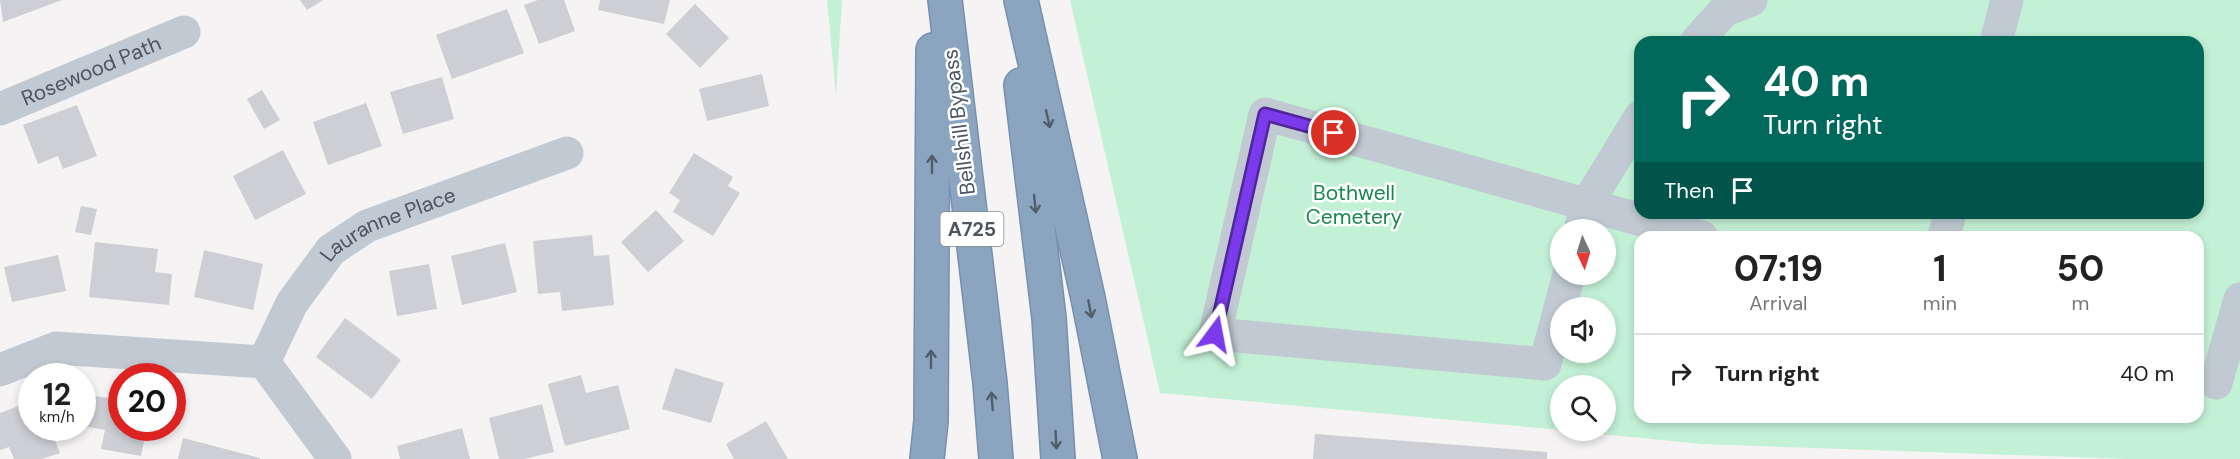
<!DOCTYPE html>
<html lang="en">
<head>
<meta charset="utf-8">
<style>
  :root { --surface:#fff; --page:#f2f2f2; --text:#222; --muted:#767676; --line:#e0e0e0 }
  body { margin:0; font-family:"DM Sans",sans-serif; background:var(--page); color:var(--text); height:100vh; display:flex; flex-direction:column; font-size:22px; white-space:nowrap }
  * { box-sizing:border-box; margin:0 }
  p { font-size:20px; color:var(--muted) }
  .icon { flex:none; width:33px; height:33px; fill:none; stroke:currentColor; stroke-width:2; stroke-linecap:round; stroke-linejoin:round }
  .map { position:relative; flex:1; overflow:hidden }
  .sheet { position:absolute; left:1634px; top:231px; width:570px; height:192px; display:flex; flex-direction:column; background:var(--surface); border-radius:18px; box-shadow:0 3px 9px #0003 }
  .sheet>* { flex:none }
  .guide { position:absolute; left:1634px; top:36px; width:570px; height:183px; border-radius:18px; box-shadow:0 3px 9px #0003; background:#00695c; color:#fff; overflow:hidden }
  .needle { width:39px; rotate:176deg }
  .controls { position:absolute; left:1550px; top:219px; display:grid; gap:12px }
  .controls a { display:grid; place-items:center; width:66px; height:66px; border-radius:50%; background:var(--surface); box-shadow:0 3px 9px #0003; font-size:30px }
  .speed { position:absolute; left:18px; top:363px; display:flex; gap:12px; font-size:30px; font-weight:700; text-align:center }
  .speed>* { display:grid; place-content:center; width:78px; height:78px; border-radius:50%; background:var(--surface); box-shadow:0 3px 9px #0003; line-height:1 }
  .speed small { font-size:15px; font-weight:400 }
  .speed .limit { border:9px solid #d22; background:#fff; color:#111 }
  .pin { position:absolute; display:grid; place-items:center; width:51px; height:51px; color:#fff; margin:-26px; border:3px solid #fff; border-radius:50%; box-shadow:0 2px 6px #0007 }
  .me { position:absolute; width:66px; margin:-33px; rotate:13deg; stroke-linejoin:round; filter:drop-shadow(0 0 4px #0008) }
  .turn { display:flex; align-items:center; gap:21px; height:126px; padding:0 30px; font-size:27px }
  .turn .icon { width:78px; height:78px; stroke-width:2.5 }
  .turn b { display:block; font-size:42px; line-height:51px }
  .then { display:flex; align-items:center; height:57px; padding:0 30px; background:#0003; gap:12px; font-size:22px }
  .eta { display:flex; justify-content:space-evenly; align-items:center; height:102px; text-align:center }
  .eta b { font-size:36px; font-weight:700; line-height:42px }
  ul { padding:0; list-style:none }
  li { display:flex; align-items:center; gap:18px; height:78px; padding:0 30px; border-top:2px solid var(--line) }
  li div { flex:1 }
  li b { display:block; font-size:22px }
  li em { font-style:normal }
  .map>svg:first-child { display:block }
  .green { fill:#c3f1d5; fill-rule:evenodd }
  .building { fill:#cdcfd5 }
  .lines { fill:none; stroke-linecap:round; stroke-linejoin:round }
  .highway-casing { stroke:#7690ad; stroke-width:36 }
  .minor { stroke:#c1cad2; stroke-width:33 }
  .highway { stroke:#8ba5c1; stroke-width:33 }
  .oneway { stroke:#505e6b }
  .route-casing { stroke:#51269a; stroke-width:15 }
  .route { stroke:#7c3aed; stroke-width:10 }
  .labels { text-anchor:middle; stroke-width:5; stroke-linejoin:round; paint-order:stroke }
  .shield { fill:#fff; stroke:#808990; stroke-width:1.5 }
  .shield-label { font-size:20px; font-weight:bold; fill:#4a5661 }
  .street-label { font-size:21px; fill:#4a5661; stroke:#fff }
  .park-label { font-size:21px; fill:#17864f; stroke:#fff }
</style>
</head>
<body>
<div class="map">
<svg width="2240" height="459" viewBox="0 0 2240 459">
  <rect width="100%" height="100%" fill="#f5f3f3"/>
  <g class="green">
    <path d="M 827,0 L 842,0 L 836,96 Z"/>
    <path d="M 1070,0 L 2240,0 L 2240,459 L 2128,459 L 1702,444 L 1560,430 L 1605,430 L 1605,386 L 1560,386 L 1560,430 L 1160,393 ZM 1640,42 L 2198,42 L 2198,213 L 1640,213 ZM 1560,230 L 1605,230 L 1605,274 L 1560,274 ZM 1640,237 L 2198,237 L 2198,417 L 1640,417 ZM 1560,308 L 1605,308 L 1605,352 L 1560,352 Z"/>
  </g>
  <g class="building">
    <path d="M 0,0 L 62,0 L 3,22 Z"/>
    <path d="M 300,0 L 323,0 L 307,10 Z"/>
    <path d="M 538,0 L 564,0 L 575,31 L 539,44 L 524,5 Z"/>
    <path d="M 600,0 L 670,0 L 664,24 L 598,10 Z"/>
    <path d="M 695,4 L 729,38 L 700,68 L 666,34 Z"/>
    <path d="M 507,9 L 524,53 L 452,79 L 436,35 Z"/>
    <path d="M 762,74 L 769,106 L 707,121 L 699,89 Z"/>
    <path d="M 442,77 L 454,119 L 403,134 L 390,92 Z"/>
    <path d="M 262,90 L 280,120 L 264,129 L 247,99 Z"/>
    <path d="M 366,103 L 382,146 L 328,165 L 313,122 Z"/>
    <path d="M 77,105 L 97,156 L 63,169 L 58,156 L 38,164 L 23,125 Z"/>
    <path d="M 283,150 L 306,194 L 255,220 L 233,176 Z"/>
    <path d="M 694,153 L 733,177 L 728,186 L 740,193 L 713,236 L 673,212 L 680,200 L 669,193 Z"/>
    <path d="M 81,206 L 97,209 L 91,235 L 75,232 Z"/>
    <path d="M 656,210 L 684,241 L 648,272 L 621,242 Z"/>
    <path d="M 592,235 L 594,256 L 609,255 L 614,305 L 562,311 L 560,292 L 538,294 L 533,241 Z"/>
    <path d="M 95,242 L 158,249 L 155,272 L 172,274 L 169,305 L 89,297 Z"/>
    <path d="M 505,243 L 517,292 L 462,305 L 451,256 Z"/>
    <path d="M 204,250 L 263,264 L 253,310 L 194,297 Z"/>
    <path d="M 58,255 L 66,291 L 12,302 L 4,267 Z"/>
    <path d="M 429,264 L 437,309 L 397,316 L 389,271 Z"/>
    <path d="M 345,318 L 401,360 L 372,399 L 316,357 Z"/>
    <path d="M 675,368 L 724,383 L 711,423 L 662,409 Z"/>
    <path d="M 581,375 L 586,393 L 618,385 L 630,429 L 565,446 L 548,384 Z"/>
    <path d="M 88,395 L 122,400 L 122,428 L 158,428 L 156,438 L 145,436 L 141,456 L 101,449 L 105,430 L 83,426 Z"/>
    <path d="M 32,401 L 32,428 L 67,428 L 69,433 L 54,438 L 60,453 L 42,459 L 14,459 L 9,447 L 0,450 L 0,413 Z"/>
    <path d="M 542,404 L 554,452 L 524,459 L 499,459 L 489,418 Z"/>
    <path d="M 766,421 L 788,459 L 734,459 L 726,444 Z"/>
    <path d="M 462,428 L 470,459 L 400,459 L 397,446 Z"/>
    <path d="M 1315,434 L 1547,452 L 1547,459 L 1313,459 Z"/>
    <path d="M 183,438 L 260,458 L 260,459 L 178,459 Z"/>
  </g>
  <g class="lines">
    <g class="highway-casing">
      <g id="highway">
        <path d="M 945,0 L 990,383 L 996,459"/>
        <path d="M 1021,0 L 1088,298 L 1120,459"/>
        <path d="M 1021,85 L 1049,318 L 1058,459"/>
        <path d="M 927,459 L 931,421 L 933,50"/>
      </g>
    </g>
    <g class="minor">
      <path d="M 1696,42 L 1724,11 L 1751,0"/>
      <path d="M 1996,42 L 2007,0"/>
      <path id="s1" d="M 0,109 L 184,32"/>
      <path d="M 1580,230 L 1587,204 L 1640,117"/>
      <path d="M 1944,237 L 1950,213"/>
      <path d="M 1560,308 L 1545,364 L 1215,334 L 1265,114 L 1702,237"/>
      <path d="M 1560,308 L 1569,274"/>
      <path id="s2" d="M 264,362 L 292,303 L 331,250 L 367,226 L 567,153"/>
      <path d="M 0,370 L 56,348 L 264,362 L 335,459"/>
      <path d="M 2216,383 L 2240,299"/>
    </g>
    <use href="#highway" class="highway"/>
  </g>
  <defs><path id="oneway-shaft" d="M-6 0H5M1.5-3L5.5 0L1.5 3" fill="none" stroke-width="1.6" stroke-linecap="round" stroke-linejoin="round" transform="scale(1.5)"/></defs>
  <g class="oneway">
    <use href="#oneway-shaft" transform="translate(1048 119) rotate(77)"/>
    <use href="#oneway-shaft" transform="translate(932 164) rotate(-90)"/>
    <use href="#oneway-shaft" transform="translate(1035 204) rotate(84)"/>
    <use href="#oneway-shaft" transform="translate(1090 309) rotate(79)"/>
    <use href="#oneway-shaft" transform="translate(931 359) rotate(-90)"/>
    <use href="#oneway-shaft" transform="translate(992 401) rotate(-95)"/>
    <use href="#oneway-shaft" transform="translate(1056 440) rotate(87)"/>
  </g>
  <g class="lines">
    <g class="route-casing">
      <path id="route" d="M 1215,334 L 1265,114 L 1334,133"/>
    </g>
    <use href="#route" class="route"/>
  </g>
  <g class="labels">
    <rect class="shield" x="940.5" y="212" width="63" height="34" rx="4.5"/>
    <g class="shield-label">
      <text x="972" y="236">A725</text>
    </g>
    <g class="street-label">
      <text dy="7" stroke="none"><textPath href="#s1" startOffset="99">Rosewood Path</textPath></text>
      <text transform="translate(959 122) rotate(-97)" y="7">Bellshill Bypass</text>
      <text dy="7" stroke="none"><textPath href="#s2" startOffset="194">Lauranne Place</textPath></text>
    </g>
    <g class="park-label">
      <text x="1354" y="200">Bothwell<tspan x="1354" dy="24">Cemetery</tspan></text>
    </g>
  </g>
</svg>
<div class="controls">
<a><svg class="needle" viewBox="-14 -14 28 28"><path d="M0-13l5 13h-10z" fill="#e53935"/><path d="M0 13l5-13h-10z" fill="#767676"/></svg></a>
<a><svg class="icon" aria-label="sound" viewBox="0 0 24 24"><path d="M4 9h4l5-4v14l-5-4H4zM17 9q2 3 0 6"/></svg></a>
<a><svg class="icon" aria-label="search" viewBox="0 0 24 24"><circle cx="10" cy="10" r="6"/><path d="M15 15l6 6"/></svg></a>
</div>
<div class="speed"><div>12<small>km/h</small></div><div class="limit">20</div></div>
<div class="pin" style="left:1334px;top:133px;background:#d93025"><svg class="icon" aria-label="arrive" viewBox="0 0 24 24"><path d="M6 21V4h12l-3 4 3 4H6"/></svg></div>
<svg class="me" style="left:1215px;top:334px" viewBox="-20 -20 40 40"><path d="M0-17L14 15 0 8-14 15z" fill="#7c3aed" stroke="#fff" stroke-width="4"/></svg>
<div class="guide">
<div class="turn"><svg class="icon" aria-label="right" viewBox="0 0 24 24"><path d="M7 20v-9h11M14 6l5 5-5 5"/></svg><div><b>40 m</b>Turn right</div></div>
<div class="then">Then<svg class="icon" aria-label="arrive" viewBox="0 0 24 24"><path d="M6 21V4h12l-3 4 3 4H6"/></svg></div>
</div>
<section class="sheet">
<div class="eta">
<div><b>07:19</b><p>Arrival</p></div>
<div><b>1</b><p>min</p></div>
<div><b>50</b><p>m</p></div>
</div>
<ul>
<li><svg class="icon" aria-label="right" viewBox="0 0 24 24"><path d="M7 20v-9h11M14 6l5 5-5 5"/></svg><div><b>Turn right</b></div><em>40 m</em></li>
</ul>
</section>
</div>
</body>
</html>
